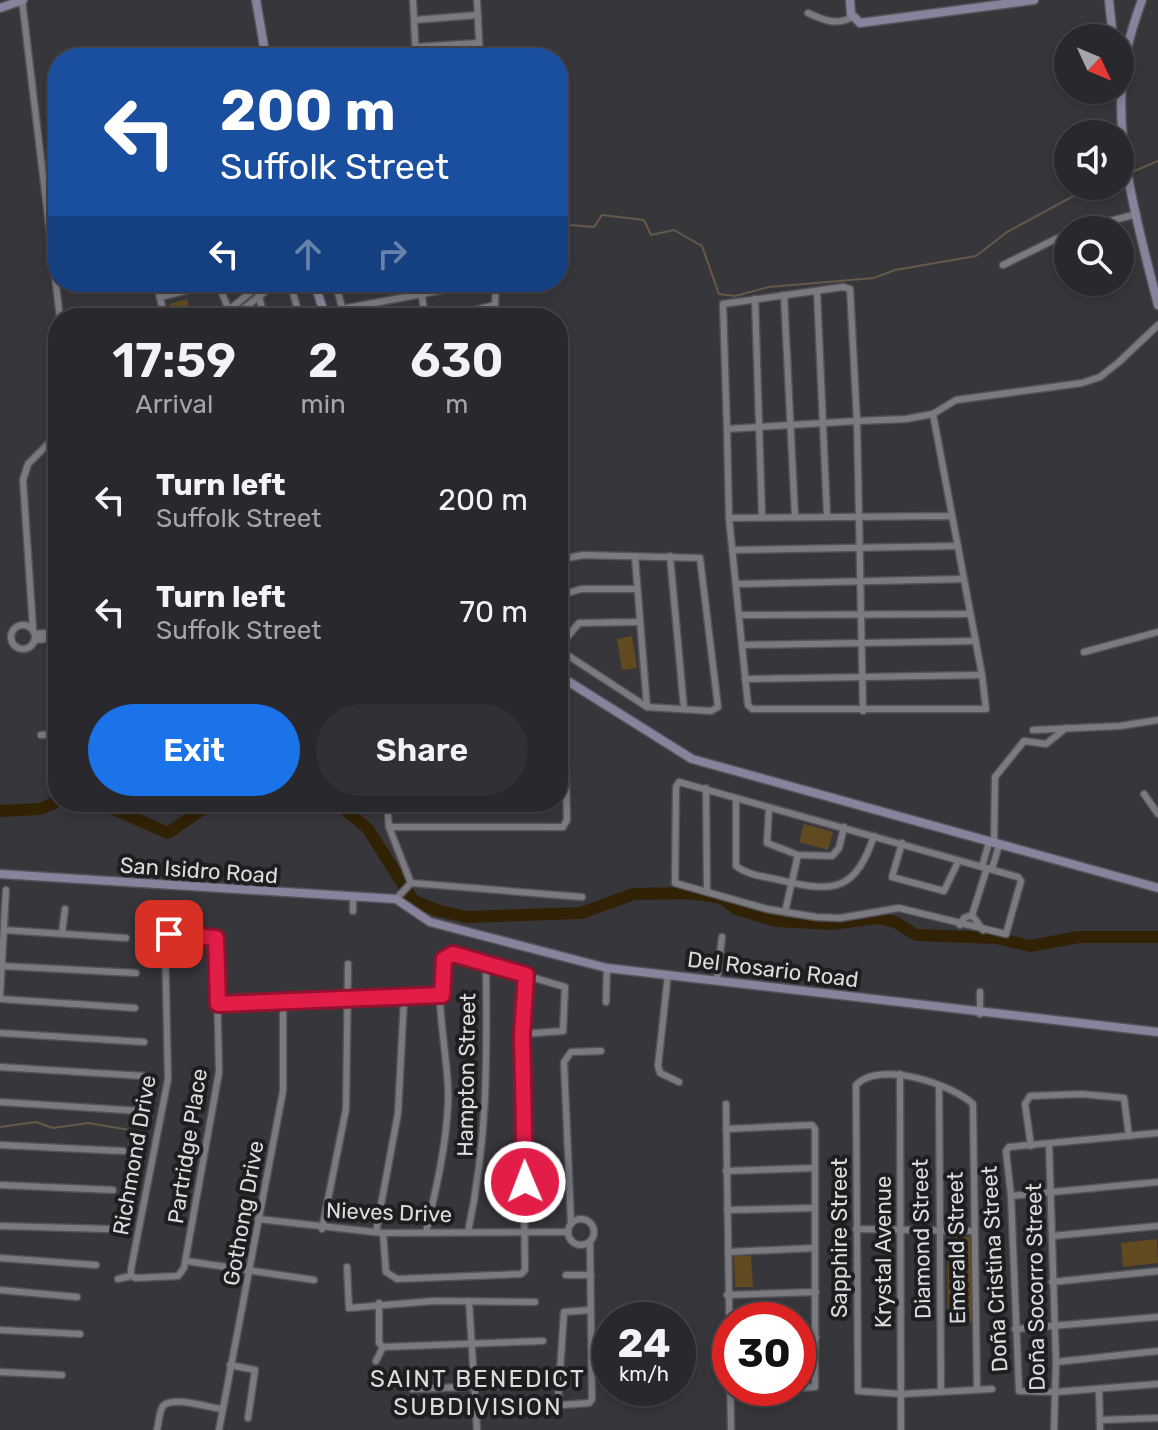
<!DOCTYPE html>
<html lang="en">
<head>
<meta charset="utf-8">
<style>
  :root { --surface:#29282c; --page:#313034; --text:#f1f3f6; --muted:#a5a6a9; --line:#454448; --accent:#1a73e8 }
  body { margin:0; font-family:Rubik,sans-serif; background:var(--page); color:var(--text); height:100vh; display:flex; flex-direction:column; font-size:30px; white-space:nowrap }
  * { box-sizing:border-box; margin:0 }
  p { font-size:26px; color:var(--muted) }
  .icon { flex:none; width:44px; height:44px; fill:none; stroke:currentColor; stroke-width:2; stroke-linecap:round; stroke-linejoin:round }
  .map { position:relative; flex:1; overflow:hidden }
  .side { position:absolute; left:48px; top:308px; width:520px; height:504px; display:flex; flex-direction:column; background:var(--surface); border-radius:32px; box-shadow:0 4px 12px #0003,0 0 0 2px var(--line) }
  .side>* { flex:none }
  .guide { position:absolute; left:48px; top:48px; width:520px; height:244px; border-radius:32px; box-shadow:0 4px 12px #0003,0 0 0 2px var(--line); background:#1a4fa0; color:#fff; overflow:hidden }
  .needle { width:52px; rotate:134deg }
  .tools { position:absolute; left:1054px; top:24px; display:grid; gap:16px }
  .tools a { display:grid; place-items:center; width:80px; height:80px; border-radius:50%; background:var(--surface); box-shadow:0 4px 12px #0003,0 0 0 2px var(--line); font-size:40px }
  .speed { position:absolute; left:592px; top:1302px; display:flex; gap:16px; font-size:40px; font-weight:700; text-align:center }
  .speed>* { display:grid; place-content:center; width:104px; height:104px; border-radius:50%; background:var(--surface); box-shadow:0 4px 12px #0003,0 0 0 2px var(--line); line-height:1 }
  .speed small { font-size:20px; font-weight:400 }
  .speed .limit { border:12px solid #d22; background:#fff; color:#111 }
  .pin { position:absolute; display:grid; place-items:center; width:68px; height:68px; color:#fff; margin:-34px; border-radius:16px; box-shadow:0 4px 12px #0006 }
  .me { position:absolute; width:88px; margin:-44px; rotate:359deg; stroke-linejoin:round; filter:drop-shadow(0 0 6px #0008) }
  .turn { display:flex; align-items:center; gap:28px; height:168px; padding:0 40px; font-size:36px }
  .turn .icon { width:104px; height:104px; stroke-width:2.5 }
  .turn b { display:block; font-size:56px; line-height:68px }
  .lanes { display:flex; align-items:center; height:76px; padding:0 40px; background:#0003; justify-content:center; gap:40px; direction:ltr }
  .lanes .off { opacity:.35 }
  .eta { display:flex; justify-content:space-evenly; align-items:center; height:136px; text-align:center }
  .eta b { font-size:48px; font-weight:600; line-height:56px }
  .action { display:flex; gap:16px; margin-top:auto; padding:16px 40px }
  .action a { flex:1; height:92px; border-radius:48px; background:var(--accent); color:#fff; font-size:32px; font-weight:600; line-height:92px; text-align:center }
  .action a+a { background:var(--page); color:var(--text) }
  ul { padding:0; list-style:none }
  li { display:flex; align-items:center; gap:24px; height:112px; padding:0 40px }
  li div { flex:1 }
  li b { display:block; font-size:30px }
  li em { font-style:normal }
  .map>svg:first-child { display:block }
  .green { fill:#614a20 }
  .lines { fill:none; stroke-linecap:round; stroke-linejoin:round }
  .stream { stroke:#645a47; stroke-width:2 }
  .river { stroke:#312206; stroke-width:12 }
  .street-casing { stroke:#535257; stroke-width:9 }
  .secondary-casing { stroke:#535257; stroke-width:11 }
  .street { stroke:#7b7a80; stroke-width:6 }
  .secondary { stroke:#89829d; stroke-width:8 }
  .route-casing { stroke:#92132f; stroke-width:20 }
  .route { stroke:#e11d48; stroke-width:14 }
  .labels { text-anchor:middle; stroke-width:8; stroke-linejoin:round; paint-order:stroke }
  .street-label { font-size:22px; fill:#dcdbde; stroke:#1e1d20 }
  .neighbourhood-label { font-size:24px; letter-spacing:2px; fill:#dcdbde; stroke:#1e1d20 }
</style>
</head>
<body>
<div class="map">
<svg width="1158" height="1430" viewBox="0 0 1158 1430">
  <rect width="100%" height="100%" fill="#37363b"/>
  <g class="green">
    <path d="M 187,299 L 192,318 L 173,318 L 169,304 Z"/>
    <path d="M 632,636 L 637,668 L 622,670 L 617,639 Z"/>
    <path d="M 804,824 L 833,832 L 828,850 L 799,842 Z"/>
    <rect x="948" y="1237" width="25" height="85"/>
    <path d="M 1157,1239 L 1158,1263 L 1123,1267 L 1121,1243 Z"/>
    <path d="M 734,1256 L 751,1256 L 753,1287 L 735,1287 Z"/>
  </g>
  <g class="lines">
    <g class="stream">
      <path d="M 1130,173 L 1158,161"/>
      <path d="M 558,224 L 594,227 L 602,215 L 644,220 L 651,235 L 674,230 L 702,246 L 719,294 L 735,296 L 769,287 L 874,278 L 895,270 L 976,256 L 1007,232 L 1092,186"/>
      <path d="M 0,1127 L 36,1122 L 53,1128 L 88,1123 L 136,1131"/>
    </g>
    <g class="river">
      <path d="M 97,802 L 168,833 L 201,810 L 230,802"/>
      <path d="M 336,802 L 368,829 L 413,900 L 436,910 L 466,917 L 581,913 L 634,894 L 689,893 L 722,898 L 736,909 L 776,921 L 832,924 L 878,918 L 895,922 L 916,935 L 996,938 L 1030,946 L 1079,937 L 1158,937"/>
      <path d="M 0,811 L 40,809 L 58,801"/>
    </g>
    <g class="street-casing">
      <g id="street">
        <path d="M 22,0 L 60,318"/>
        <path d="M 413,0 L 416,58"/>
        <path d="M 477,0 L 480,58"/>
        <path d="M 808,13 C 823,20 837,26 852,17"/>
        <path d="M 414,20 L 478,15"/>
        <path d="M 415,47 L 479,43"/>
        <path d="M 1075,230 L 1137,214"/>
        <path d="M 1003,265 L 1068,233"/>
        <path d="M 156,282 L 165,318"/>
        <path d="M 256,282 L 264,318"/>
        <path d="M 290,282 L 300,318"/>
        <path d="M 335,282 L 345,318"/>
        <path d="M 420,282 L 425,318"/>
        <path d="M 336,284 L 350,282"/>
        <path d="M 817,291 L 827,515"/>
        <path d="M 784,295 L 795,516"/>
        <path d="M 160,297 L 218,283 L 232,318"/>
        <path d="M 755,299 L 762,516"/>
        <path d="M 342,309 L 485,282"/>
        <path d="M 219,318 L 263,282"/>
        <path d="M 232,318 L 277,282"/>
        <path d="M 443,318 L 495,305 L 496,282"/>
        <path d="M 727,429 L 723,304 L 843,287 L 850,289 L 857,421 L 906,419 L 933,414"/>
        <path d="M 952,516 L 729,518 L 748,705 L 752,709 L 986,709 L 982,675 L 933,414 L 956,400 L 1082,383 L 1100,377 L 1119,362 L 1158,325"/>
        <path d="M 729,518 L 727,429 L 857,421 L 863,711"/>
        <path d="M 732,550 L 958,546"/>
        <path d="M 670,556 L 684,709"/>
        <path d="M 635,557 L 647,707"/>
        <path d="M 558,560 L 583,555 L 700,558 L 718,707 L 711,711 L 647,707 L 558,649"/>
        <path d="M 736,584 L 964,579"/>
        <path d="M 558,596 L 581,589 L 636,589"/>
        <path d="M 739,615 L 970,614"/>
        <circle cx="23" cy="637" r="12"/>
        <path d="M 33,629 L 23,480 L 28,464 L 58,434"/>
        <path d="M 35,634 L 58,632"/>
        <path d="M 35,640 L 58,638"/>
        <path d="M 742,645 L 976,641"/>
        <path d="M 558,648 L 579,623 L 638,622"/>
        <path d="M 1084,652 L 1158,632"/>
        <path d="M 745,679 L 982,675"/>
        <path d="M 1033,730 L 1120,726 L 1158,720"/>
        <path d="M 41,735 L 58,734"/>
        <path d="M 679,782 L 1018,877 L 1021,881 L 1006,934 L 899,908 L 840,918 L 816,917 L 767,909 L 675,883 L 676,787 Z"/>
        <path d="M 706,788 L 707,889"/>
        <path d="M 1144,794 L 1158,814"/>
        <path d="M 736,799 L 736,866 C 749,876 768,877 784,881 C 837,894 856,888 874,836"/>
        <path d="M 387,802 L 389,827 L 563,827 L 567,820 L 565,737 L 558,738"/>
        <path d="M 162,804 L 163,802"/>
        <path d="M 769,808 L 767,843 L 798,855 L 832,856 L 839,848 L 844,827"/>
        <path d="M 389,827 L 411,883"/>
        <path d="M 902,843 L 892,877 L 944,891 L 958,862"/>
        <path d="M 994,844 L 995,777 L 1024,741 L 1046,744 L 1066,728"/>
        <path d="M 982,867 L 989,842"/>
        <path d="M 992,869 L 999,845"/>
        <path d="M 396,899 L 411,883 L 582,897"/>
        <path d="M 353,911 L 353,896"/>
        <path d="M 785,912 L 798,855"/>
        <path d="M 972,915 L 987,868"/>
        <path d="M 960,925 L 964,918 L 972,915 L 983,930"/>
        <path d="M 4,930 L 126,938"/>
        <path d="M 62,933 L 65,909"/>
        <path d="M 169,934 L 216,938 L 219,1072 L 184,1268 L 178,1276 L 136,1278 L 131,1276 L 131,1269 L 168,1079 L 165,940 Z"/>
        <path d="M 2,966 L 136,973"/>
        <path d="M 668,974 L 658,1066 L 660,1073 L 679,1082"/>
        <path d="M 717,980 L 722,937"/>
        <path d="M 0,996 L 6,890"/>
        <path d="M 0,999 L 135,1008"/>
        <path d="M 606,1002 L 607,968"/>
        <path d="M 218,1004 L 442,995"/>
        <path d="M 980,1014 L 980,992"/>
        <path d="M 0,1033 L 144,1042"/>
        <path d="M 0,1067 L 144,1076"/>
        <path d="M 900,1074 L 901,1430"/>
        <path d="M 939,1087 L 941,1391"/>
        <path d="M 0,1102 L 141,1111"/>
        <path d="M 726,1104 L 731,1430"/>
        <path d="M 726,1129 L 812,1125 L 815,1129 L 815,1387 L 729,1391"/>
        <path d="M 1158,1133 L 1009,1147 L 1006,1151 L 1011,1196 L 1019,1391 L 1056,1392 L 1158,1384"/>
        <path d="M 1049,1144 L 1056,1362 L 1054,1430"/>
        <path d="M 0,1145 L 123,1151"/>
        <path d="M 1031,1146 L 1025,1104 L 1030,1096 L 1082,1094 L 1124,1098 L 1129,1136"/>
        <path d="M 726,1171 L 815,1168"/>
        <path d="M 0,1185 L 113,1190"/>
        <path d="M 1011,1196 L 1158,1182"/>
        <path d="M 727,1210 L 814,1208"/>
        <circle cx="581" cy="1232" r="13"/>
        <path d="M 258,1219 L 383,1233 L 568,1232"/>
        <path d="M 571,1223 L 564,1062 L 571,1052 L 601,1051"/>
        <path d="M 0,1226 L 109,1229"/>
        <path d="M 322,1229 L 346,1109 L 348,964"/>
        <path d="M 856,1229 L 973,1231"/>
        <path d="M 376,1232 L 398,1113 L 404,999"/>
        <path d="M 426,1232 C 436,1189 446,1148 448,1104 C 451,1061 430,995 446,956 L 453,954 L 565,987 L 563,1031 L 522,1034"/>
        <path d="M 468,1232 C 488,1138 487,1061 486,965"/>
        <path d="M 383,1233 L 386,1272 L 397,1279 L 521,1274 L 525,1270 L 522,1034 L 526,975"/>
        <path d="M 1052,1236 L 1158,1226"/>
        <path d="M 590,1243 L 592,1399 L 589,1403 L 562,1405 L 558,1401 L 564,1312 L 591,1310"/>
        <path d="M 728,1252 L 815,1248"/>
        <path d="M 0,1258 L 96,1265"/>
        <path d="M 186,1261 L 314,1280"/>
        <path d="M 347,1267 L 349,1308 L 434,1301 L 535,1302"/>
        <path d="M 566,1275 L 591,1275"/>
        <path d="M 118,1279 L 131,1276"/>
        <path d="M 1052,1282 L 1158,1271"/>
        <path d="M 0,1290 L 77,1297"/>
        <path d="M 727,1295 L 816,1292"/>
        <path d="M 469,1301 L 477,1430"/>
        <path d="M 379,1303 L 379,1343 L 383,1347 L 543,1341"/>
        <path d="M 1015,1329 L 1158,1317"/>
        <path d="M 0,1330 L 80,1334"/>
        <path d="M 798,1338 L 816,1337"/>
        <path d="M 376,1361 L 383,1347"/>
        <path d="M 1056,1362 L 1158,1351"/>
        <path d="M 230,1365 L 255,1370 L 248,1418"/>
        <path d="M 0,1372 L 62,1375"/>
        <path d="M 412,1389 L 539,1384"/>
        <path d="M 977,1389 L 973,1104 C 951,1084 880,1060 856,1085 L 858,1391 L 902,1394 L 992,1389"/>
        <path d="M 1099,1389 L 1100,1430"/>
        <path d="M 1100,1420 L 1158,1418"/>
        <path d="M 157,1430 C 159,1423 159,1409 164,1405 C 175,1396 210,1408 222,1409"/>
        <path d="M 219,1430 L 283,1091 L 283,1001"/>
      </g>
    </g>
    <g class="secondary-casing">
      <g id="secondary">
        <path d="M 256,0 L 266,58"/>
        <path d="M 850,0 L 851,14 L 860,23 L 1034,0"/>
        <path d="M 1109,0 L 1113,38"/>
        <path d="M 1142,0 C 1134,22 1127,43 1124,66 C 1112,140 1140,233 1158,305"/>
        <path d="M 0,8 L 23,0"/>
        <path d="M 314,282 L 326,318"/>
        <path d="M 558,675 L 692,759 L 1158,888"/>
        <path d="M 0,874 L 396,899 L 430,922 L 607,968 L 1158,1032"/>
      </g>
    </g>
    <use href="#street" class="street"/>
    <use href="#secondary" class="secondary"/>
  </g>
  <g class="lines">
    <g class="route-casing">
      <path id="route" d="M 169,934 L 216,938 L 218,1004 L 442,995 L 444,959 L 453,954 L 526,975 L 522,1034 L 525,1182"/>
    </g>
    <use href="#route" class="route"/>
  </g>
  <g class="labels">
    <g class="street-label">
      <text transform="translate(199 870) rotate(4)" y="8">San Isidro Road</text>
      <text transform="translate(773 969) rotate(7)" y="8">Del Rosario Road</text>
      <text transform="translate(466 1075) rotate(-89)" y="8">Hampton Street</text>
      <text transform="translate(187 1146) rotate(-81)" y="8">Partridge Place</text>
      <text transform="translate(134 1155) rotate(-80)" y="8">Richmond Drive</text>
      <text transform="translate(389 1212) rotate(2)" y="8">Nieves Drive</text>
      <text transform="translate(243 1213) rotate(-80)" y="8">Gothong Drive</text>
      <text transform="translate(839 1238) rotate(-90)" y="8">Sapphire Street</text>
      <text transform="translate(921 1239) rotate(-91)" y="8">Diamond Street</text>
      <text transform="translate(956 1248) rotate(-91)" y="8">Emerald Street</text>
      <text transform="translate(883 1252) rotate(-90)" y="8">Krystal Avenue</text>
      <text transform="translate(994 1269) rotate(-93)" y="8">Doña Cristina Street</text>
      <text transform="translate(1035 1287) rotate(-91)" y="8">Doña Socorro Street</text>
    </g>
    <g class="neighbourhood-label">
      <text x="478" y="1387">SAINT BENEDICT<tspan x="478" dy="28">SUBDIVISION</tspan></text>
    </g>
  </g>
</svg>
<div class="tools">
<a><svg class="needle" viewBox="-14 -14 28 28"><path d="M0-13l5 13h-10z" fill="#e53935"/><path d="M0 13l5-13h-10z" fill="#a5a6a9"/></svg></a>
<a><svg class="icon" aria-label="sound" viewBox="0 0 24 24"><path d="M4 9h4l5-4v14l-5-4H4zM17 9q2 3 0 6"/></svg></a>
<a><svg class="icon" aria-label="search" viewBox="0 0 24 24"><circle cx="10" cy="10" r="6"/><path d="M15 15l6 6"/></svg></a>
</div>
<div class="speed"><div>24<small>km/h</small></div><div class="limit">30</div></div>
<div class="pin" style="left:169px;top:934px;background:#d93025"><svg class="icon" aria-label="arrive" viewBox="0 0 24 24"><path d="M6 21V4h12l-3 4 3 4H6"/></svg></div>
<svg class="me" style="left:525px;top:1182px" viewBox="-20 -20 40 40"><circle r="17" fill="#e11d48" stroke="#fff" stroke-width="3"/><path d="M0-11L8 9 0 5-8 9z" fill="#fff"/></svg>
<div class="guide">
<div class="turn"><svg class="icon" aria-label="left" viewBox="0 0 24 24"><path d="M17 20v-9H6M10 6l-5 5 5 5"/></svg><div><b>200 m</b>Suffolk Street</div></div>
<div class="lanes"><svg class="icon" aria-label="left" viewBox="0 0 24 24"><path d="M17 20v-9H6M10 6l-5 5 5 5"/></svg><svg class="icon off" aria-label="ahead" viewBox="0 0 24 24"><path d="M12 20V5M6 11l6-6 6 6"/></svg><svg class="icon off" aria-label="right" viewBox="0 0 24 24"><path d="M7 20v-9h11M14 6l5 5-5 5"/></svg></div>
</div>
<section class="side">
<div class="eta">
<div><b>17:59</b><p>Arrival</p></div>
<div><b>2</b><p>min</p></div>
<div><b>630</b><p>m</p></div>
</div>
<ul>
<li><svg class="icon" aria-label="left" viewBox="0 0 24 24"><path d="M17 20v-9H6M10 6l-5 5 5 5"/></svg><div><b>Turn left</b><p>Suffolk Street</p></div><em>200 m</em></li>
<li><svg class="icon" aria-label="left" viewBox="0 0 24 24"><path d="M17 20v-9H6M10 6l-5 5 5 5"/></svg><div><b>Turn left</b><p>Suffolk Street</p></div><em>70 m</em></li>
</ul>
<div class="action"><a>Exit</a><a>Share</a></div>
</section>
</div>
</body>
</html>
